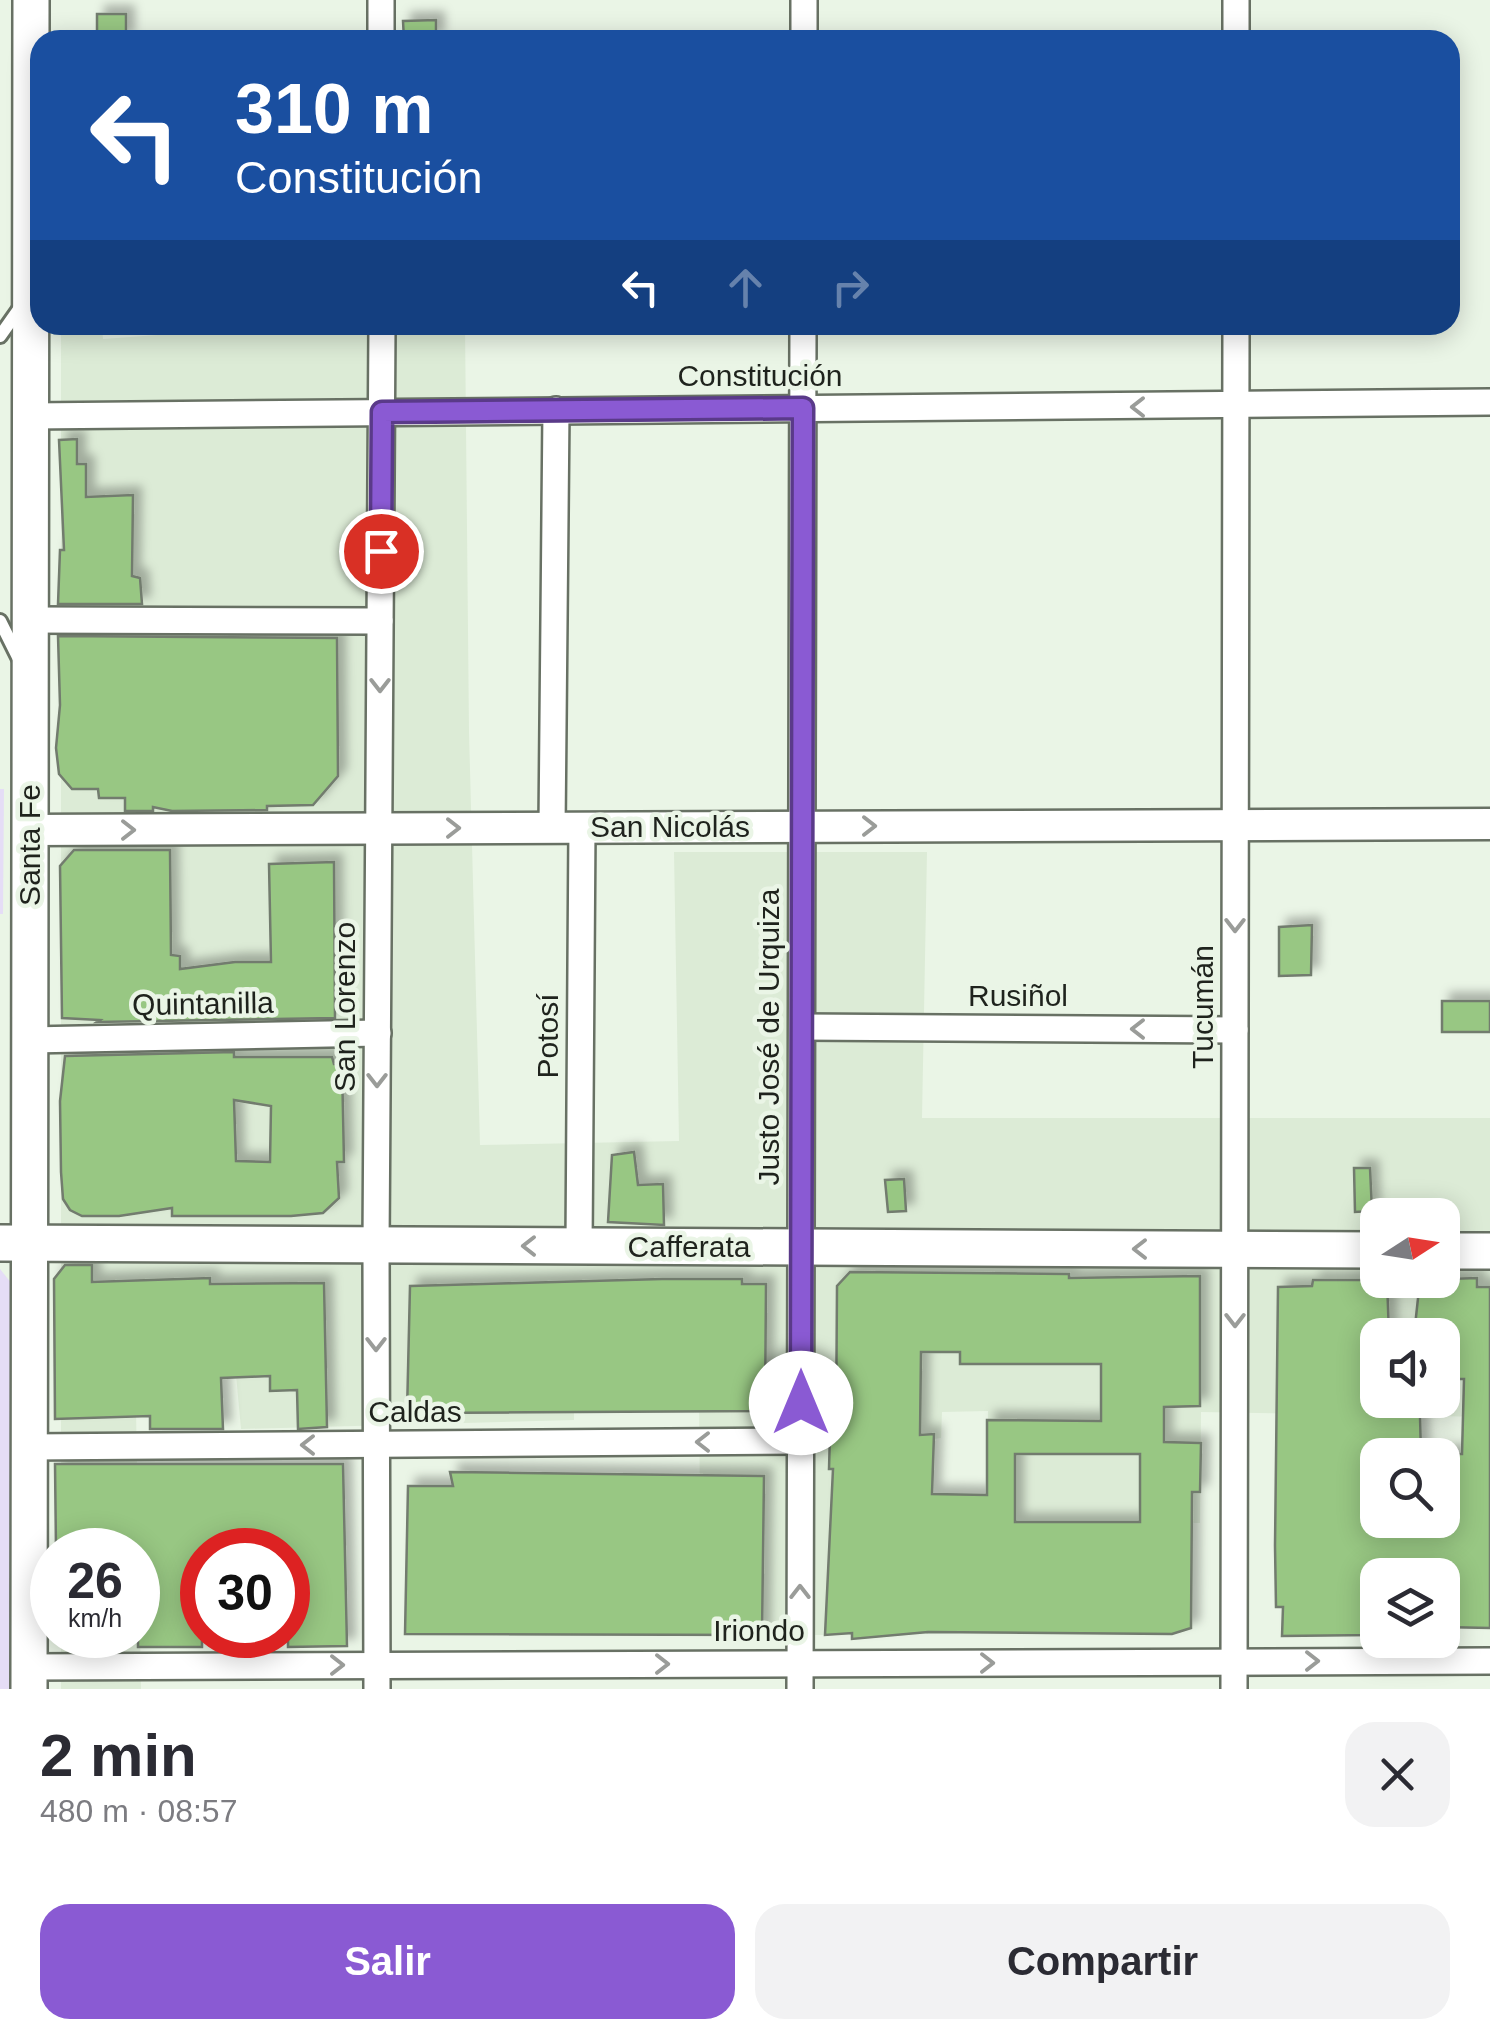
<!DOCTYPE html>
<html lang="es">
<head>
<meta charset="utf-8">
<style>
  :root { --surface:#fff; --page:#f2f2f3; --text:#2b2b33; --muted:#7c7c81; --accent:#8a5ad3 }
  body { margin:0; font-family:Helvetica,sans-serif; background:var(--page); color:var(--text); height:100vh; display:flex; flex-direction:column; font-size:38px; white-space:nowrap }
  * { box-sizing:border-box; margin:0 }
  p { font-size:32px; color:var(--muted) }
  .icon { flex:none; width:55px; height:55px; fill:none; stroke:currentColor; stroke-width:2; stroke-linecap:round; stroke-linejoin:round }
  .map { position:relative; height:1689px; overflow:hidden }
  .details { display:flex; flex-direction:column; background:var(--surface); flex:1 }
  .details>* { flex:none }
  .hud { position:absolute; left:30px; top:30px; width:1430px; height:305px; border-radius:30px; box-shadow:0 5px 25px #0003; background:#1a4fa0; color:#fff; overflow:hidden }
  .needle { width:65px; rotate:78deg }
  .controls { position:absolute; left:1360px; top:1198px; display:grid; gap:20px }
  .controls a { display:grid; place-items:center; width:100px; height:100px; border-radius:20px; background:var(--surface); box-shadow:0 5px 25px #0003; font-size:50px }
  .speed { position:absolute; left:30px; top:1528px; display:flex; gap:20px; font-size:50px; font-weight:700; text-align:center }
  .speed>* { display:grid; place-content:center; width:130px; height:130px; border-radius:50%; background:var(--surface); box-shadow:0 5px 25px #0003; line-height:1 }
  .speed small { font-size:25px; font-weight:400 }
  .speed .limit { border:15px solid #d22; background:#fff; color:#111 }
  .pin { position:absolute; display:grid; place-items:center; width:85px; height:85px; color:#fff; margin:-42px; border:5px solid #fff; border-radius:50%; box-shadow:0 2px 10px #0007 }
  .me { position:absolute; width:110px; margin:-55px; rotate:0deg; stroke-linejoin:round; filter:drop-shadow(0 0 8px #0008) }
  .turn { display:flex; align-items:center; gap:35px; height:210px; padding:0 40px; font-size:45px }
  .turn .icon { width:130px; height:130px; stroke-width:2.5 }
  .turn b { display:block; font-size:70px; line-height:85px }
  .lanes { display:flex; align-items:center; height:95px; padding:0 40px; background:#0003; justify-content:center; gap:50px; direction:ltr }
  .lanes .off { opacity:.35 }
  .round { display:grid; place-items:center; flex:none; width:105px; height:105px; border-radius:30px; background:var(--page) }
  .headline { display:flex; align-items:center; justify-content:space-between; height:170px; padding:0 40px }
  h1 { font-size:60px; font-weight:700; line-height:75px }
  .action { display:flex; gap:20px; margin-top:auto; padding:20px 40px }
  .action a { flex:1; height:115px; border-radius:30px; background:var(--accent); color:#fff; font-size:40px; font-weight:700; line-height:115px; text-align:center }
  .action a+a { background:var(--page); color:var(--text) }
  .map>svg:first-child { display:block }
  .built { fill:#dcebd6; fill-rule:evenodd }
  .green { fill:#e5ddf6 }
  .building { fill:#98c783; stroke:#727b6e; stroke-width:2.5; fill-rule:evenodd; filter:url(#shadow) }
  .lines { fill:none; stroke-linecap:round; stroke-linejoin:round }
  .service-casing { stroke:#687164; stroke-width:18 }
  .minor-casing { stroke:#687164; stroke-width:30 }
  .tertiary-casing { stroke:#687164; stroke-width:35 }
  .secondary-casing { stroke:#687164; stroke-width:40 }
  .service { stroke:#fff; stroke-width:12 }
  .minor { stroke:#fff; stroke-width:25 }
  .tertiary { stroke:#fff; stroke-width:30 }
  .secondary { stroke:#fff; stroke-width:35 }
  .oneway { stroke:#9a9c99 }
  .route-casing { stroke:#5a3a89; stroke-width:25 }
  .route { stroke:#8a5ad3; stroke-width:18 }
  .labels { text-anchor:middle; stroke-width:9; stroke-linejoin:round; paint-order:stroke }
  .street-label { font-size:30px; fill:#1f231d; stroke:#eaf5e6 }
</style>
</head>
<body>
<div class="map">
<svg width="1490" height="1689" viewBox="0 0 1490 1689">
  <defs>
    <filter id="shadow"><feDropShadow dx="8" dy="-8" stdDeviation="5" flood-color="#0004"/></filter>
  </defs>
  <rect width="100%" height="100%" fill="#eaf5e6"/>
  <path class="built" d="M 61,325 L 102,325 L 103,339 L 295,325 L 465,325 L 469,732 L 480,1145 L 679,1141 L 674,852 L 927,852 L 922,1118 L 1490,1118 L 1490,1417 L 1201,1412 L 1200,1523 L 987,1522 L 988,1411 L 942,1412 L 941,1438 L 934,1439 L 928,1634 L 701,1636 L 699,1390 L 574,1363 L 574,1420 L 241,1429 L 234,1353 L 135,1354 L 141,1689 L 61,1689 L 61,1635 L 138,1635 L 138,1550 L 61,1550 ZM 1378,1215 L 1442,1215 L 1442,1280 L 1378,1280 ZM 1378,1335 L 1442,1335 L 1442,1400 L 1378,1400 Z"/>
  <g class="green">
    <path d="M 0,789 L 4,789 L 3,914 L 0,914 Z"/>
    <path d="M 0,1269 L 12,1284 L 16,1299 L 16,1689 L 0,1689 Z"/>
  </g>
  <g class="building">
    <rect x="97" y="14" width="29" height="26"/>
    <path d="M 436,20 L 436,40 L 404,40 L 403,21 Z"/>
    <path d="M 77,439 L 77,464 L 86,464 L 86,497 L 133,495 L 132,576 L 140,578 L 142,604 L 58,604 L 60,550 L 64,550 L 59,440 Z"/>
    <path d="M 58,636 L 337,638 L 338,776 L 313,805 L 267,806 L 267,810 L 172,811 L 153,807 L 153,811 L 125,811 L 125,798 L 99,798 L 98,789 L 72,789 L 59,774 L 56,748 L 60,705 Z"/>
    <path d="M 74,850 L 170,850 L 171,955 L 180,956 L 180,969 L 235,962 L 271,962 L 269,864 L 334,862 L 335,1018 L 97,1022 L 100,1020 L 62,1018 L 60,866 Z"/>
    <path d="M 1312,925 L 1311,975 L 1279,976 L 1279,927 Z"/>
    <rect x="1442" y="1001" width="48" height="31"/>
    <path d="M 234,1052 L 234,1057 L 332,1057 L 334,1064 L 342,1064 L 344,1162 L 337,1162 L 339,1198 L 323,1213 L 291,1216 L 172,1216 L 172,1208 L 119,1216 L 82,1216 L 70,1210 L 63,1199 L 61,1172 L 60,1101 L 65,1056 ZM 234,1100 L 271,1106 L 270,1162 L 236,1161 Z"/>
    <path d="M 634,1152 L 638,1185 L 663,1184 L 664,1225 L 608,1222 L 612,1155 Z"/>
    <path d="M 1354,1168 L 1370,1168 L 1372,1211 L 1355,1212 Z"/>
    <path d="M 904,1179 L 906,1211 L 888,1212 L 885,1180 Z"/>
    <path d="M 65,1265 L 92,1265 L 92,1282 L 210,1278 L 210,1284 L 324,1283 L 327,1427 L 298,1429 L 297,1390 L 270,1391 L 270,1376 L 221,1378 L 223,1429 L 150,1429 L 150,1416 L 55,1419 L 54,1279 Z"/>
    <path d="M 850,1272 L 1069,1274 L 1069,1278 L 1200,1276 L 1200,1406 L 1164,1407 L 1164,1442 L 1201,1443 L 1200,1492 L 1192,1492 L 1191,1628 L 1172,1634 L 928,1632 L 852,1639 L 852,1633 L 825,1635 L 833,1469 L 829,1469 L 830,1434 L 836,1434 L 837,1286 ZM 921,1352 L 960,1352 L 960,1364 L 1101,1364 L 1101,1421 L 987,1420 L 987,1495 L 932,1494 L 934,1434 L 920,1435 ZM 1015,1454 L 1140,1454 L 1140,1522 L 1015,1522 Z"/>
    <path d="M 1477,1278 L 1477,1287 L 1490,1287 L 1490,1628 L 1442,1627 L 1442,1575 L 1378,1575 L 1378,1629 L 1370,1629 L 1371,1635 L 1282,1636 L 1283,1607 L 1276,1607 L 1275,1546 L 1278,1287 L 1312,1286 L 1313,1280 L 1387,1280 L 1389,1335 L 1378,1335 L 1378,1415 L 1420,1416 L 1421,1455 L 1378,1455 L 1378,1520 L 1442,1520 L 1442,1454 L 1462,1454 L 1464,1379 L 1442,1379 L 1442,1335 L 1414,1335 L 1420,1280 Z"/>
    <path d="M 662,1279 L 742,1279 L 742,1284 L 766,1284 L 765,1411 L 407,1413 L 410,1286 Z"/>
    <path d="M 55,1464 L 343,1464 L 347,1646 L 288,1647 L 288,1550 L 202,1550 L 202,1647 L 138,1647 L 138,1550 L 56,1550 Z"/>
    <path d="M 450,1472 L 764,1476 L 762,1635 L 405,1634 L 408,1486 L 453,1486 Z"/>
  </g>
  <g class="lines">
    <g class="service-casing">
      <g id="service">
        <path d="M 0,336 L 22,305"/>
        <path d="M 0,621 L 20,661"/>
      </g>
    </g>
    <g class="minor-casing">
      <g id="minor">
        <path d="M 381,0 L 381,40"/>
        <path d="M 804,40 L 804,0"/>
        <path d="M 1236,40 L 1236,0"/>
        <path d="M 31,416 L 1490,402"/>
        <path d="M 31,620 L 380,621"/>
        <path d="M 552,828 L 556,410"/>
        <path d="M 802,1027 L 1235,1030"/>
        <path d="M 30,1040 L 378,1033"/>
        <path d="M 579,1246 L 582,827"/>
        <path d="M 29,1447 L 801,1441"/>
        <path d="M 29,1667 L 1490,1661"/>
        <path d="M 377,1689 L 376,1246 L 382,325"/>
        <path d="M 800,1689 L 803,325"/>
        <path d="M 1234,1689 L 1236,325"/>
      </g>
    </g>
    <g class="tertiary-casing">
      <path id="tertiary" d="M 31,830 L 1490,824"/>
    </g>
    <g class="secondary-casing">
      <g id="secondary">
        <path d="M 0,1243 L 1378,1250"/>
        <path d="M 1442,1251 L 1490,1251"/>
        <path d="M 29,1689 L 31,0"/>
      </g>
    </g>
    <use href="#service" class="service"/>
    <use href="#minor" class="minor"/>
    <use href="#tertiary" class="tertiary"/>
    <use href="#secondary" class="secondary"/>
  </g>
  <defs><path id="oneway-chevron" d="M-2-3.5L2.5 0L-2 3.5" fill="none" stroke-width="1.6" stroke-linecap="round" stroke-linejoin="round" transform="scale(2.5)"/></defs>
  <g class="oneway">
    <use href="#oneway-chevron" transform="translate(1138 407) rotate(180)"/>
    <use href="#oneway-chevron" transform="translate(380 685) rotate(90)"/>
    <use href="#oneway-chevron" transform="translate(869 826)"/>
    <use href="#oneway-chevron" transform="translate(453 828)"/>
    <use href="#oneway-chevron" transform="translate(128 830)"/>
    <use href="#oneway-chevron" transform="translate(1235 925) rotate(90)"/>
    <use href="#oneway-chevron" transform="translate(1138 1029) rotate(-180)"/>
    <use href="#oneway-chevron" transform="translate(377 1080) rotate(90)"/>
    <use href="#oneway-chevron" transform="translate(529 1246) rotate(-180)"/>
    <use href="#oneway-chevron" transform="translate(1140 1249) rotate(-180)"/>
    <use href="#oneway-chevron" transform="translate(1235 1320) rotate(90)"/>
    <use href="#oneway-chevron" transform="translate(376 1344) rotate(90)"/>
    <use href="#oneway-chevron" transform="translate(703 1442) rotate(180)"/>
    <use href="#oneway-chevron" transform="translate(308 1445) rotate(180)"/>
    <use href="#oneway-chevron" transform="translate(800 1592) rotate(-90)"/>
    <use href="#oneway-chevron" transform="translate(1312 1661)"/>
    <use href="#oneway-chevron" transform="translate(987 1663)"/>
    <use href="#oneway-chevron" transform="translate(662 1664)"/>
    <use href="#oneway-chevron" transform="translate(337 1665)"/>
  </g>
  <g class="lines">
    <g class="route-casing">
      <path id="route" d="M 381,551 L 382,412 L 803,408 L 801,1403"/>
    </g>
    <use href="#route" class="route"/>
  </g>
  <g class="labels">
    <g class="street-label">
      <text x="760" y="386">Constitución</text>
      <text x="670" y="837">San Nicolás</text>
      <text transform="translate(30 845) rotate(-90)" y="10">Santa Fe</text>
      <text x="1018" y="1006">Rusiñol</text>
      <text transform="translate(203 1004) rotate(-1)" y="10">Quintanilla</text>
      <text transform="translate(345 1007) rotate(-90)" y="10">San Lorenzo</text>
      <text transform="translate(1203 1007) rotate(-90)" y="10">Tucumán</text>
      <text transform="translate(548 1036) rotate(-90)" y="10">Potosí</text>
      <text transform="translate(769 1037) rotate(-90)" y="10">Justo José de Urquiza</text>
      <text x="689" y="1257">Cafferata</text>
      <text x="415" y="1422">Caldas</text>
      <text x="759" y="1641">Iriondo</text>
    </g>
  </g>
</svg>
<div class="controls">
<a><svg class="needle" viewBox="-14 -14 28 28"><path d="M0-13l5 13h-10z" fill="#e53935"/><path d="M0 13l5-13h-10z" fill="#7c7c81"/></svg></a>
<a><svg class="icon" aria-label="sound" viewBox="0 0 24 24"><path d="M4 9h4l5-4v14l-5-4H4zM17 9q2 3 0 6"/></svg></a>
<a><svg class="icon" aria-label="search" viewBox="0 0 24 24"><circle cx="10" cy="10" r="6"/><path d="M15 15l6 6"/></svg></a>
<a><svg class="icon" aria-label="layers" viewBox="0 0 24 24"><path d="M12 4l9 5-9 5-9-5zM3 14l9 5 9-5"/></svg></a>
</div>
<div class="speed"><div>26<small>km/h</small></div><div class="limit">30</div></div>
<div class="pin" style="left:381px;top:551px;background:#d93025"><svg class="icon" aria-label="arrive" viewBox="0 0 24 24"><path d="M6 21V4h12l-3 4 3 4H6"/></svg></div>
<svg class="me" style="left:801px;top:1403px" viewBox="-20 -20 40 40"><circle r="19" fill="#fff"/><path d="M0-13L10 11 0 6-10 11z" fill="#8a5ad3"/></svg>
<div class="hud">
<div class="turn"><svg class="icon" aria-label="left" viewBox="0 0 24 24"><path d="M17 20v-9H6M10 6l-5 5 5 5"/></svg><div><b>310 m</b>Constitución</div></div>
<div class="lanes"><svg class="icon" aria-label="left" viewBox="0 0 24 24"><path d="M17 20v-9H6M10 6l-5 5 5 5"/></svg><svg class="icon off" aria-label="ahead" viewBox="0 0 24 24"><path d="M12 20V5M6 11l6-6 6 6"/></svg><svg class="icon off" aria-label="right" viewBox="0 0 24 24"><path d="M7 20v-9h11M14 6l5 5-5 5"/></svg></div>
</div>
</div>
<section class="details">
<div class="headline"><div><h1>2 min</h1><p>480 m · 08:57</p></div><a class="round"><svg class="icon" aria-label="close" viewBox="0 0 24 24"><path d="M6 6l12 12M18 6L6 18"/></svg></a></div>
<div class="action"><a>Salir</a><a>Compartir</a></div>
</section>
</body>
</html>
